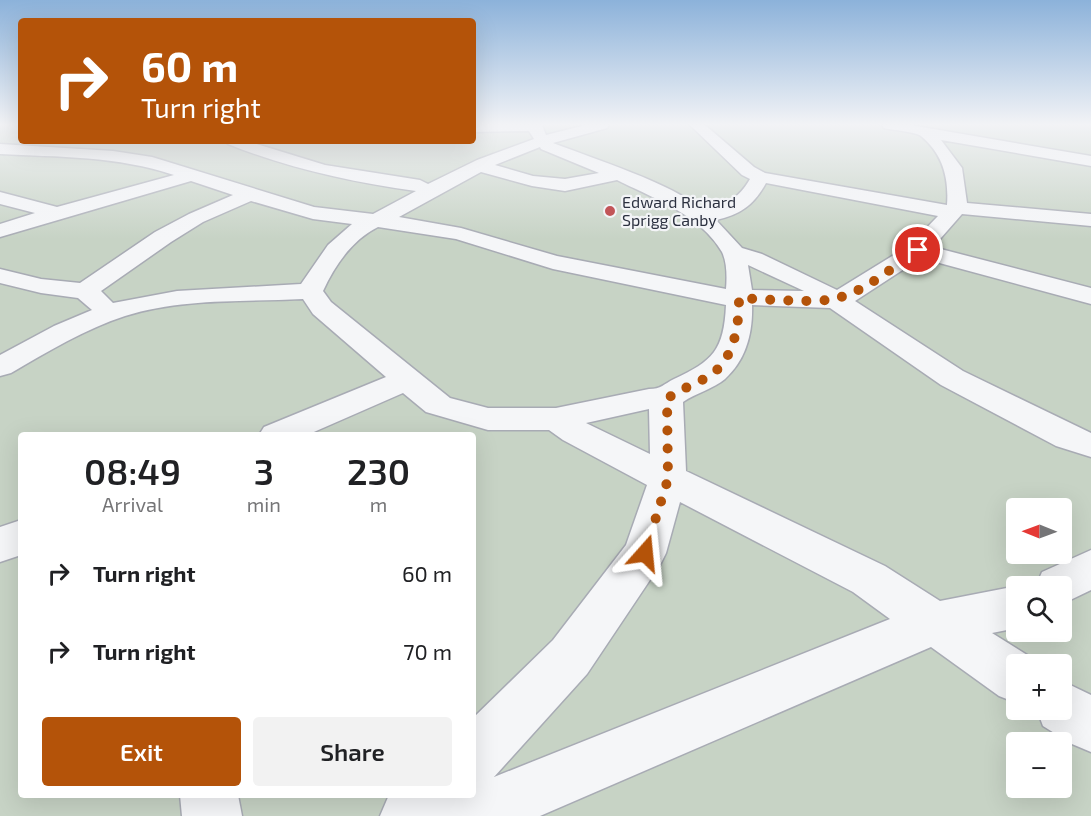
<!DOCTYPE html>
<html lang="en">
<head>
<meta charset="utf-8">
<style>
  :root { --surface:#fff; --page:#f2f2f2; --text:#202124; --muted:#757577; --accent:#b45309 }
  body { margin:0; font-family:"Exo 2",sans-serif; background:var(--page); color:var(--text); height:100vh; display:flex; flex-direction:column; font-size:22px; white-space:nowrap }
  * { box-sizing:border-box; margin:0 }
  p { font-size:20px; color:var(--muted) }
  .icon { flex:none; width:33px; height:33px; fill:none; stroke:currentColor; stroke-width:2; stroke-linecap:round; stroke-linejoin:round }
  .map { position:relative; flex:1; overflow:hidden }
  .drawer { position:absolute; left:18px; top:432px; width:458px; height:366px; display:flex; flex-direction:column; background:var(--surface); border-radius:6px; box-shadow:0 6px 24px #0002 }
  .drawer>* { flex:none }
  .guide { position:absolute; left:18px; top:18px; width:458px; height:126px; border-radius:6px; box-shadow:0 6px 24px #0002; background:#b45309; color:#fff; overflow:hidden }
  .needle { width:39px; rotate:271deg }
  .controls { position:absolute; left:1006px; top:498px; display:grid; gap:12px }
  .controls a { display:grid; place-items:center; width:66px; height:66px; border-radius:6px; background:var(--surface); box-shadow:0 6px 24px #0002; font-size:30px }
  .pin { position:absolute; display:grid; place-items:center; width:51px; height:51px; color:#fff; margin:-26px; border:3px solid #fff; border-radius:50%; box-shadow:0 2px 6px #0007 }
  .me { position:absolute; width:66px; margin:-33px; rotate:18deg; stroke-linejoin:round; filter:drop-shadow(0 0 4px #0008) }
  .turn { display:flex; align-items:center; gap:21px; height:126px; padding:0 24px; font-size:27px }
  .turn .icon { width:78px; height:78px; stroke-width:2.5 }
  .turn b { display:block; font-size:42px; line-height:51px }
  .eta { display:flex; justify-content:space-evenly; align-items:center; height:102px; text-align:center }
  .eta b { font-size:36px; font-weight:600; line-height:42px }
  .action { display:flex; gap:12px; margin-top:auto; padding:12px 24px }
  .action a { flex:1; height:69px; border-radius:6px; background:var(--accent); color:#fff; font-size:24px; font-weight:600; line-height:69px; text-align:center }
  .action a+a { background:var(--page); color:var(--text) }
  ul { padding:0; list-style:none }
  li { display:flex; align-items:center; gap:18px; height:78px; padding:0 24px }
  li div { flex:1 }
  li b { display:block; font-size:22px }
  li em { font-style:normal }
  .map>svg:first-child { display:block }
  .green { fill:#c7d3c5; fill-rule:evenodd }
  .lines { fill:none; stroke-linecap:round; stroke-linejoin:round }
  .minor-casing { stroke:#a8abb4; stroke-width:3 }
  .minor { fill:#f5f6f8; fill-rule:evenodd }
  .route { stroke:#b45309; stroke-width:10; stroke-dasharray:0 18 }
  .poi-dot { fill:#c25558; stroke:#f3f4f7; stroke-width:2 }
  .labels { text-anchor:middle; stroke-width:4.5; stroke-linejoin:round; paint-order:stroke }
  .far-poi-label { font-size:16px; fill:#2c3140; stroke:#f3f4f7; text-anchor:start }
</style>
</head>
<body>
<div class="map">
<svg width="1091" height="816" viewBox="0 0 1091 816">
  <rect width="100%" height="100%" fill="#e3e5ea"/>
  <path class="green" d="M 0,125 L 21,125 L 21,141 L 472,141 L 473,125 L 1091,125 L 1091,816 L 0,816 ZM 21,435 L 472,435 L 472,795 L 21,795 ZM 1017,508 L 1062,508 L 1062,554 L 1017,554 ZM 1017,586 L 1062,586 L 1062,632 L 1017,632 ZM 1017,664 L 1062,664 L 1062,710 L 1017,710 ZM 1017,742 L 1062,742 L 1062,788 L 1017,788 Z"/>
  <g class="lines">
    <g class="minor-casing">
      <g id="minor">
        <path d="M 472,125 L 542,125 L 546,135 L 586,125 L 609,125 L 607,128 L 553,143 C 597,160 668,182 704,210 C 725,207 739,198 750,179 L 742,175 L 690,125 L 705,125 L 754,167 L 765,173 L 947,205 C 949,178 943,154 921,136 C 916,132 892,130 884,128 L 882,125 L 910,125 L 1091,156 L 1091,166 L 941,140 L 962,168 L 967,203 L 1091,214 L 1091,226 L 962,214 L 933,247 L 1091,288 L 1091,304 L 921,258 L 855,301 L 963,371 L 1091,433 L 1091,457 L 1056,446 L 941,385 L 830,308 L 752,305 C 753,333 746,360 725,379 C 713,389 696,393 683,402 L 686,471 L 885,566 L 940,601 L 1017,586 L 1017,628 L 992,633 L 1035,660 L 1037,664 L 1017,664 L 1017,703 L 999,696 L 931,647 L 540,816 L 380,816 L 389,795 L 472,795 L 472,719 L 553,640 L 626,545 L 647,485 L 563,440 L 549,430 L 488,430 L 426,412 L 403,393 L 307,435 L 259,435 L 264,427 L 386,377 L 313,314 L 303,299 C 244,302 182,298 125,316 C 85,329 47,352 11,373 L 0,376 L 0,355 L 54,326 L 92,310 L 78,298 L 41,293 L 0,283 L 0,269 L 41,279 L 80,283 L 155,232 L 189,214 L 233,195 L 191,181 L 0,237 L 0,224 L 35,213 L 0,204 L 0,192 L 57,207 L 174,175 C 118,156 58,157 0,154 L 0,144 L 113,151 L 152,157 L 314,207 L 373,214 L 416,191 C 351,182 288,168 228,144 L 225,141 L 247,141 L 325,165 L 420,180 L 428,184 L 477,160 L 534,139 L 529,131 L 472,132 ZM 540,147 L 541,149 L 599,173 L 565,179 L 533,176 L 495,165 ZM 481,172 L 532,186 L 565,191 L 617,180 L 623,183 C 658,200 701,216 722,252 C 727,262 727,278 726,289 L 557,256 L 461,228 L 399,217 ZM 766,183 L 938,216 L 910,245 L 837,290 L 762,254 L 742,248 L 716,220 C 740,215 754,205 766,183 ZM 251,201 L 313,219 L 352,224 L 328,245 L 301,284 L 177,291 L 113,303 L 101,291 L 171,242 L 203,222 ZM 378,227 L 456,239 L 553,269 L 726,305 C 724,350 713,361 674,379 C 664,384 661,389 649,389 L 556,408 L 488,408 L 450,398 L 331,302 L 323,291 C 335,265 352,240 378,227 ZM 748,265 L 804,291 L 752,290 ZM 649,409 L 650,454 L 586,423 ZM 680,502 L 853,592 L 890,619 L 494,777 L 587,674 L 660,565 L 666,553 Z"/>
        <path d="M 21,520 L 21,555 L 0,562 L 0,527 Z"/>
        <path d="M 1091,550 L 1091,590 L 1062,604 L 1062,586 L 1036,586 L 1042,572 Z"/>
        <path d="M 1062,681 L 1091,695 L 1091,752 L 1072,744 L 1043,726 L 1037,710 L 1062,710 Z"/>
        <path d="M 180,795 L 238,795 L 242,816 L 182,816 Z"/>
      </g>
    </g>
    <use href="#minor" class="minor"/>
  </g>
  <linearGradient id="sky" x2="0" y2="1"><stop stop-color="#8cb2da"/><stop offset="0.52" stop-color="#f2f3f6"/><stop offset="1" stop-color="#f2f3f6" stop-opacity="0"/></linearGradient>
  <rect width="1091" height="239" fill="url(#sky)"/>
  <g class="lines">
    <path class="route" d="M 645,553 L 668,479 L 667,399 C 681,388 698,384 712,374 C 735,357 739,324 739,298 C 762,299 818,304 838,298 C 867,290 893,267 918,250"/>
  </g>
  <circle class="poi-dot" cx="610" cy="211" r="6"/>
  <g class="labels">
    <g class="far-poi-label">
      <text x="622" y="208">Edward Richard<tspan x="622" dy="18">Sprigg Canby</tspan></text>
    </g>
  </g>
</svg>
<div class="controls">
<a><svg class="needle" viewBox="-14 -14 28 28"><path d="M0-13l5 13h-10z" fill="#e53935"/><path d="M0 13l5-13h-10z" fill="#757577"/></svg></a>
<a><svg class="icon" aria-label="search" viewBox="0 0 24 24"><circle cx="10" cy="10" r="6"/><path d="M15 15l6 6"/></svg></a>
<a>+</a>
<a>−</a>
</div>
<div class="pin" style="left:918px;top:250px;background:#d93025"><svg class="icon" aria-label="arrive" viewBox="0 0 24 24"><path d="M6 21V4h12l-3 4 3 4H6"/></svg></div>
<svg class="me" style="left:645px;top:553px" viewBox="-20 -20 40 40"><path d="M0-17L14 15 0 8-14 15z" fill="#b45309" stroke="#fff" stroke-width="4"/></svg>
<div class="guide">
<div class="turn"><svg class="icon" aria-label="right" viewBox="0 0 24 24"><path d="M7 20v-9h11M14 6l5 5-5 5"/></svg><div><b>60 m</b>Turn right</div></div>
</div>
<section class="drawer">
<div class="eta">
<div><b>08:49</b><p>Arrival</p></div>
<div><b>3</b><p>min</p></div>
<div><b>230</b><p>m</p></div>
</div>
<ul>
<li><svg class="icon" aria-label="right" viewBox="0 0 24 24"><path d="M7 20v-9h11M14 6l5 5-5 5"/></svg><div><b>Turn right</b></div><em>60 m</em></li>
<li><svg class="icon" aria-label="right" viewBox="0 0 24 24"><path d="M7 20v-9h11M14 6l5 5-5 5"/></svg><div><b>Turn right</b></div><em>70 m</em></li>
</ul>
<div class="action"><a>Exit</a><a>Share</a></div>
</section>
</div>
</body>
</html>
